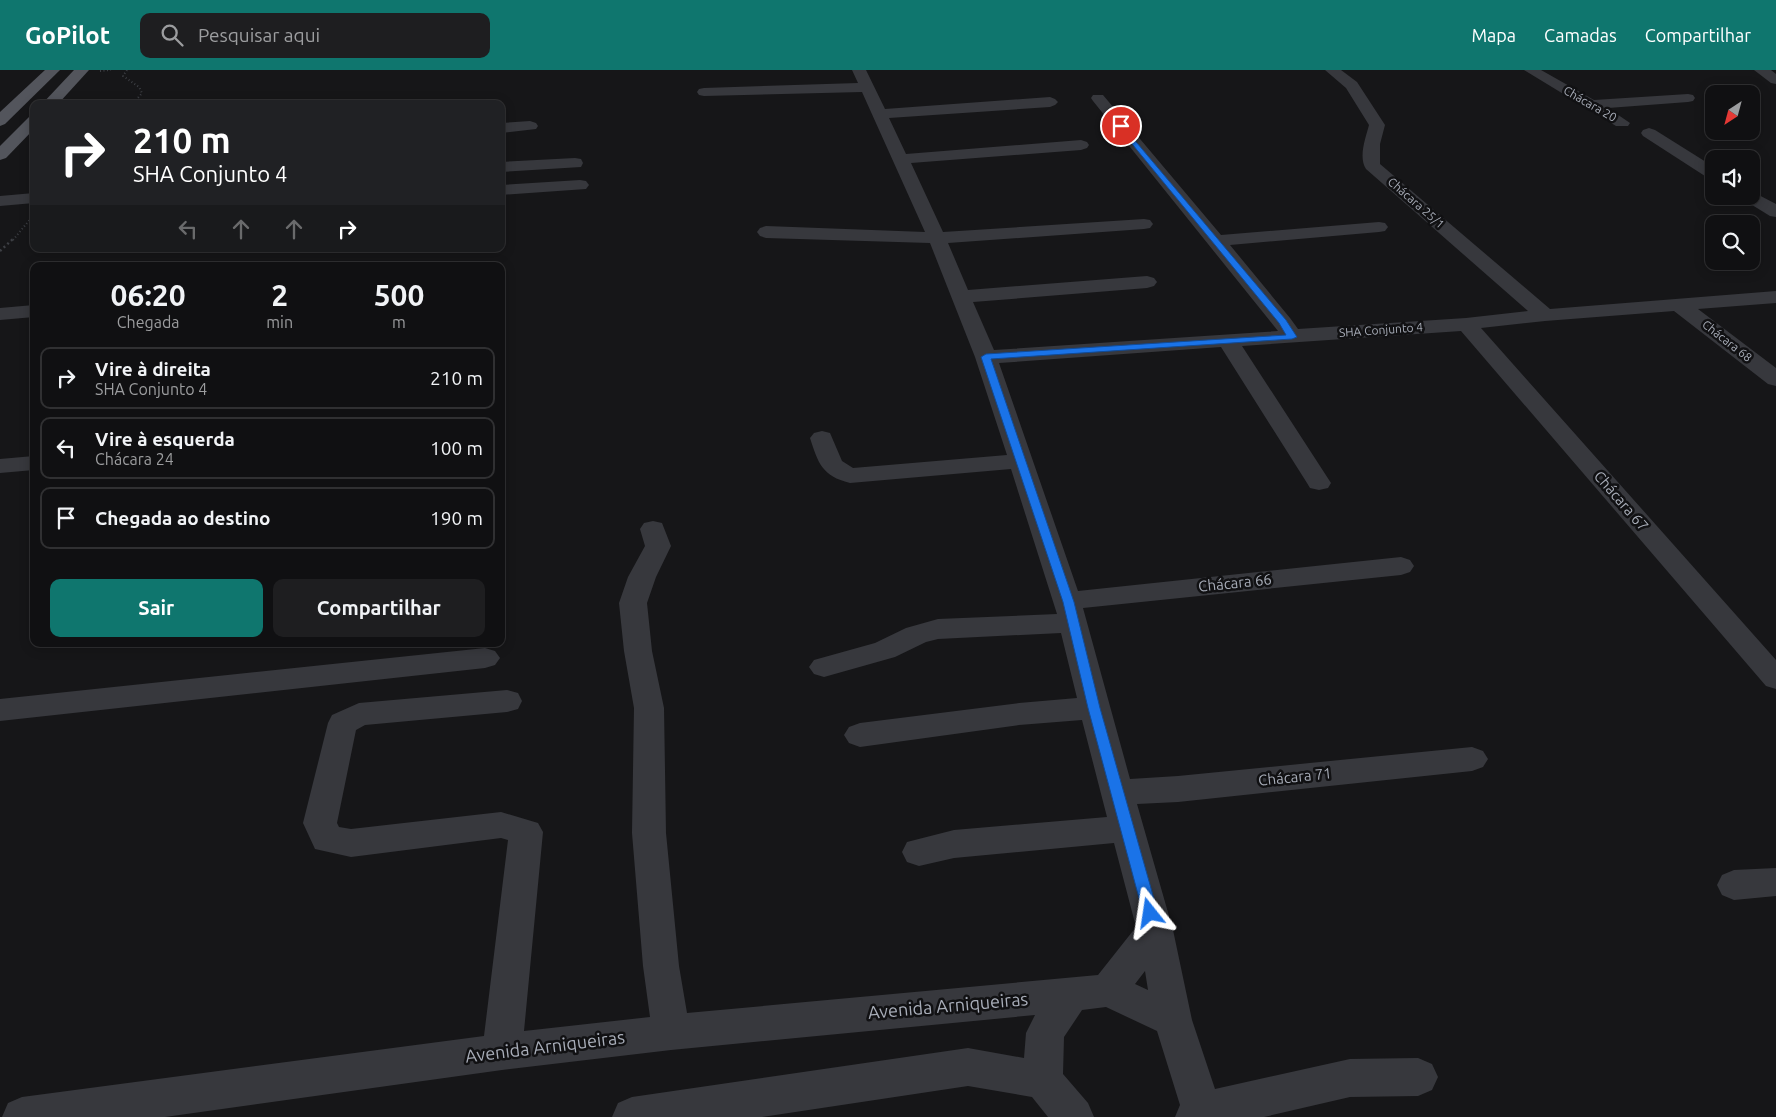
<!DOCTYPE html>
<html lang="pt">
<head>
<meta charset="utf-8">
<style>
  :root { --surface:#101012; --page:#1e1e20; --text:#f1f3f6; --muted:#9c9d9f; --line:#303032; --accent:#0f766e }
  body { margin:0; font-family:Ubuntu,sans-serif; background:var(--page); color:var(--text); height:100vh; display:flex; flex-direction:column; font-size:19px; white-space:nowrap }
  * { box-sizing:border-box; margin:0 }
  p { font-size:16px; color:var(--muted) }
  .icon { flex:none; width:28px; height:28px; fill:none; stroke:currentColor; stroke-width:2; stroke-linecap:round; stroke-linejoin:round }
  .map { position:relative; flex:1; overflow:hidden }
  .drawer { position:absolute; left:30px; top:192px; width:475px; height:385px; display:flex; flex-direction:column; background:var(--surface); border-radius:10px; box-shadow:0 2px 12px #0003,0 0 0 1px var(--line) }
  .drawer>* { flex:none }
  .top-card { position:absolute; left:30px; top:30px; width:475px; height:152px; border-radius:10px; box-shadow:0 2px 12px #0003,0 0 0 1px var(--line); background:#202124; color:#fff; overflow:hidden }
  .needle { width:32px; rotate:216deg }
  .buttons { position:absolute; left:1705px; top:15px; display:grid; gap:10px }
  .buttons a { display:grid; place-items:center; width:55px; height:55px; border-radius:10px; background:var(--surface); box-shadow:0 2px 12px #0003,0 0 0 1px var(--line); font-size:25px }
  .pin { position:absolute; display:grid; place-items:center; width:42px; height:42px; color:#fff; margin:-21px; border:2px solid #fff; border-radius:50%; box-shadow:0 1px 5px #0007 }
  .me { position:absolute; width:55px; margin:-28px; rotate:345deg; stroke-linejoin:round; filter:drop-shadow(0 0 4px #0008) }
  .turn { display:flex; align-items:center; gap:18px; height:105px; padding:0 20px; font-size:22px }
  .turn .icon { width:65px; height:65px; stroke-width:2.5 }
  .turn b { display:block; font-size:35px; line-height:42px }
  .lanes { display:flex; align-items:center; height:48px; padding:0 20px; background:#0003; justify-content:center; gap:25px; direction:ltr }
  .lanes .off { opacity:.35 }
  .eta { display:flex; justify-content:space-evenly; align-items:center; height:85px; text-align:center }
  .eta b { font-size:30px; font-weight:700; line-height:35px }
  .primary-button { display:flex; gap:10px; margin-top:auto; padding:10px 20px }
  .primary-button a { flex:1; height:58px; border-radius:10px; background:var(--accent); color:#fff; font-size:20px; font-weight:700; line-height:58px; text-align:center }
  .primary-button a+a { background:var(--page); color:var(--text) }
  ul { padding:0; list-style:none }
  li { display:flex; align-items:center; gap:15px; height:62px; margin:0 10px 8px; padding:0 10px; border:2px solid var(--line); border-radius:10px }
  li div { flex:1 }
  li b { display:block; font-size:19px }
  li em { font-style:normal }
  header { display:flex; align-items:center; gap:30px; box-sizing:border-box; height:70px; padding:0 25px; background:var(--accent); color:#fff }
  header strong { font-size:24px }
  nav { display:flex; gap:28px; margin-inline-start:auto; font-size:18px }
  .search { width:350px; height:45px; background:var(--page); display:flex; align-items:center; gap:12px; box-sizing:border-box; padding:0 18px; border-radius:10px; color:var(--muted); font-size:19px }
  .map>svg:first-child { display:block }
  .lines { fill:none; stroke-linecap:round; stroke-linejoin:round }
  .path-far1 { stroke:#3d3f44; stroke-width:2; stroke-dasharray:1 2.5; stroke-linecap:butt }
  .path { stroke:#3d3f44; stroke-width:2.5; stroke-dasharray:2 3; stroke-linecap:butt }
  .minor { fill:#37383d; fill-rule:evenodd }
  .major { fill:#53555c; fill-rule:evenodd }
  .route { fill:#1a73e8; stroke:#114b97 }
  .labels { text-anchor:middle; stroke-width:5; stroke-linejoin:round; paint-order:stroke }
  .far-street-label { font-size:12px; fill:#a8adb8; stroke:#111113 }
  .street-label { font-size:15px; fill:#a8adb8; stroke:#111113 }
  .near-street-label { font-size:18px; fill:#a8adb8; stroke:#111113 }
</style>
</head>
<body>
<header>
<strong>GoPilot</strong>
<div class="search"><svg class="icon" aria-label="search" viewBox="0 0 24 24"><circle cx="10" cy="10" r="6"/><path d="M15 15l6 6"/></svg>Pesquisar aqui</div>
<nav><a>Mapa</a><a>Camadas</a><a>Compartilhar</a></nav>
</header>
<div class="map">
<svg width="1776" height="1047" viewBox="0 0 1776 1047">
  <rect width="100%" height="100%" fill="#161618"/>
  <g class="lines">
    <g class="path-far1">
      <path d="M 127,0 L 123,6 L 139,17 L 142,23 L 133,34"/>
      <path d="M 100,1 L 111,0"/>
      <path d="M 13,170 L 32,147"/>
    </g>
    <path class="path" d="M 0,181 L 14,168"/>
    <g class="minor">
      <path d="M 852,0 L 866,0 L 885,39 L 1050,27 L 1055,29 L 1058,32 L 1055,35 L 1050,37 L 889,48 L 906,84 L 1081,70 L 1087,72 L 1089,75 L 1087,78 L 1081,80 L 911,93 L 943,162 L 1144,149 L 1150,150 L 1153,154 L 1150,158 L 1144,159 L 948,173 L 968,220 L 1147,206 L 1154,208 L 1157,212 L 1154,216 L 1147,218 L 973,232 L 994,280 L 1278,261 L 1093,31 L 1091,28 L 1093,25 L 1103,25 L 1221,165 L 1379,152 L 1385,153 L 1388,157 L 1385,161 L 1379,162 L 1230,175 L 1290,248 L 1298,259 L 1466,248 L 1528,241 L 1366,99 C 1358,87 1366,67 1369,55 L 1346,18 L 1325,0 L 1341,0 L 1357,12 L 1385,55 L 1380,74 L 1380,94 L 1550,239 L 1776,221 L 1776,233 L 1698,239 L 1776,298 L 1776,316 L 1768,314 L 1674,241 L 1545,251 L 1481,258 L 1776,590 L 1776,619 L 1766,616 L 1461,261 L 1242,276 L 1331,413 L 1328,418 L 1319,420 L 1310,418 L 1307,413 L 1221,277 L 999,293 L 1078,521 L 1401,487 L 1410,490 L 1414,496 L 1410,502 L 1401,505 L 1083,538 L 1130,709 L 1178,706 L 1472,677 L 1483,681 L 1488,689 L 1483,697 L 1472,701 L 1178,732 L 1137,734 L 1173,860 L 1192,950 L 1215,1019 L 1350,989 L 1418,988 L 1432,994 L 1438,1007 L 1432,1020 L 1418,1026 L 1350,1027 L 1264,1047 L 1175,1047 L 1180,1035 L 1157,961 L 1106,937 L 1082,940 L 1064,967 L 1063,1004 L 1088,1033 L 1094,1047 L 1048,1047 L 1032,1027 L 968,1016 L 762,1047 L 612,1047 L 618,1033 L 632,1027 L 968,978 L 1024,988 L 1026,963 L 1035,945 L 671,980 L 502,1000 L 165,1047 L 2,1047 L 8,1033 L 22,1027 L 484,966 L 508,770 L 501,768 L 351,787 L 315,779 L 303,753 L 328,653 L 332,645 L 359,633 L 507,620 L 518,623 L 522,631 L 518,639 L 507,642 L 365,655 L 356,660 L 337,753 L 339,757 L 351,759 L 501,742 L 538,753 L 543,762 L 524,961 L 650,947 L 643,896 L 632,763 L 634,638 L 624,581 L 619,533 L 628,507 L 645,476 L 640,459 L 644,453 L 653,451 L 662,453 L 671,476 L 656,507 L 647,533 L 652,581 L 664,638 L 666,763 L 679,896 L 687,943 L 1098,905 L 1136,857 L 1114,773 L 954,788 L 919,796 L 907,792 L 902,782 L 907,772 L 954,760 L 1107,747 L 1082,650 L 1019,655 L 860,677 L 849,673 L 844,665 L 849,657 L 860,653 L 1019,633 L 1077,628 L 1061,563 L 938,569 L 926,572 L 895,587 L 824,607 L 814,604 L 809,597 L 814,590 L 875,573 L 906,558 L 938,549 L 1057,544 L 1011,399 L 850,413 C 822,406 818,393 810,368 L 814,363 L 822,361 L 830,363 L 842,391 L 853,398 L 1007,385 L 975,287 L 930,173 L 766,168 L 760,166 L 757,162 L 760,158 L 766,156 L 925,162 L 862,22 L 704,26 L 699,25 L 697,22 L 699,19 L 704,18 L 858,13 ZM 1145,901 L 1148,920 L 1135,914 Z"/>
      <path d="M 1524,0 L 1541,0 L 1594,30 L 1688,24 L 1693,25 L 1695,28 L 1693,31 L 1688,32 L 1608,38 L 1630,53 L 1628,56 L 1616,56 Z"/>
      <path d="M 1754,0 L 1771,0 L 1776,4 L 1776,14 L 1771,13 Z"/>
      <path d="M 530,51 L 536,53 L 538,56 L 536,59 L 501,63 L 501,53 Z"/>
      <path d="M 1649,58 L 1655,60 L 1714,97 L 1714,109 L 1708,108 L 1643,66 L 1641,63 L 1643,60 Z"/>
      <path d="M 575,88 L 581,89 L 583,93 L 581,97 L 501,102 L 501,92 Z"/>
      <path d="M 580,110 L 586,111 L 589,115 L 586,119 L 501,125 L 501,115 Z"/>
      <path d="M 1751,121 L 1776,134 L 1776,147 L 1770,146 L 1744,130 L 1741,126 L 1751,126 Z"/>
      <path d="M 34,123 L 34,133 L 0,136 L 0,126 Z"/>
      <path d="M 34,235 L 34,247 L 0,250 L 0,238 Z"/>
      <path d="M 34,386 L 34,400 L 0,403 L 0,389 Z"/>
      <path d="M 485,578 L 495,581 L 500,588 L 495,595 L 485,598 L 0,651 L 0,629 Z"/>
      <path d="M 1776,798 L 1776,826 L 1734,830 L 1722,825 L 1717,815 L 1722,805 L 1734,800 Z"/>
    </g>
    <g class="major">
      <path d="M 45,0 L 60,0 L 5,54 L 0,56 L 0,42 Z"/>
      <path d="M 74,0 L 89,0 L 58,34 L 42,34 Z"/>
      <path d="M 34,45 L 34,59 L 6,88 L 0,90 L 0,76 L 29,47 Z"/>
    </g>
  </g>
  <path class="route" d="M 1121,54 L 1286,250 L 1297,267 L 1292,269 L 991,289 L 1074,532 L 1100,638 L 1158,843 L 1156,848 L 1150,850 L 1145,848 L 1143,843 L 1088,638 L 1063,532 L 981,287 L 986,284 L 1286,265 L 1279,253 L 1119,58 L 1118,56 Z"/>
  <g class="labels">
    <g class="far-street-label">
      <text transform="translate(1590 34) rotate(30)" y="4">Chácara 20</text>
      <text transform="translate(1416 133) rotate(41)" y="4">Chácara 25/1</text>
      <text transform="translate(1381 260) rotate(-4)" y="4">SHA Conjunto 4</text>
      <text transform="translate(1727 271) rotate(38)" y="4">Chácara 68</text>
    </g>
    <g class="street-label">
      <text transform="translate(1621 431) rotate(49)" y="5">Chácara 67</text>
      <text transform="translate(1235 513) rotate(-6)" y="5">Chácara 66</text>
      <text transform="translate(1295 707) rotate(-6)" y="5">Chácara 71</text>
    </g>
    <g class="near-street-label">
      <text transform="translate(948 936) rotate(-5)" y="6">Avenida Arniqueiras</text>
      <text transform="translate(545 977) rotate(-7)" y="6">Avenida Arniqueiras</text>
    </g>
  </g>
</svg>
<div class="buttons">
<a><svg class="needle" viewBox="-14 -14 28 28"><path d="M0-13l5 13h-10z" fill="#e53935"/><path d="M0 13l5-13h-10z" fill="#9c9d9f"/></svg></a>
<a><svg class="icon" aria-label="sound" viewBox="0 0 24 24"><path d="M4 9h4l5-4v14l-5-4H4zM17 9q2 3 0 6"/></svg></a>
<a><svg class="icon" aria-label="search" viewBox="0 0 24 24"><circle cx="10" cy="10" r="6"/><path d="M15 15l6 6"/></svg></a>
</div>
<div class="pin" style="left:1121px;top:56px;background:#d93025"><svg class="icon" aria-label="arrive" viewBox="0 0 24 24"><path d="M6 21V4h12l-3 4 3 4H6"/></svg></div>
<svg class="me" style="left:1150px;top:843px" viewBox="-20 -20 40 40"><path d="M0-17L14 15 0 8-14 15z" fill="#1a73e8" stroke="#fff" stroke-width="4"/></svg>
<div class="top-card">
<div class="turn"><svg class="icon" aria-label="right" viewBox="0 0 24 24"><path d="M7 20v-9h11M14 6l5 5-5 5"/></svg><div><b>210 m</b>SHA Conjunto 4</div></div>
<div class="lanes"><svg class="icon off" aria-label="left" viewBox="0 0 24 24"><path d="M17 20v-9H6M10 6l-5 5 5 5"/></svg><svg class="icon off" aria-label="ahead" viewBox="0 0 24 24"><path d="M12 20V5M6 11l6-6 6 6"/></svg><svg class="icon off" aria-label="ahead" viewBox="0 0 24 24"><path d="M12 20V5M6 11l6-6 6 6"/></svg><svg class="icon" aria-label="right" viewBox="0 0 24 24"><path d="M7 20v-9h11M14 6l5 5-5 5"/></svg></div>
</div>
<section class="drawer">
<div class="eta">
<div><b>06:20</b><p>Chegada</p></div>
<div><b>2</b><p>min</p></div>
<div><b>500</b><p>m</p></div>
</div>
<ul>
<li><svg class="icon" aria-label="right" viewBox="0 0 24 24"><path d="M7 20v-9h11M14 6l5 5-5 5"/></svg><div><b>Vire à direita</b><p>SHA Conjunto 4</p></div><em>210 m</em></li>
<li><svg class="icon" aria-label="left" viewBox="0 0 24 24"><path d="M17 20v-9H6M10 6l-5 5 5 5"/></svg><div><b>Vire à esquerda</b><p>Chácara 24</p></div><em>100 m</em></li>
<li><svg class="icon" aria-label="arrive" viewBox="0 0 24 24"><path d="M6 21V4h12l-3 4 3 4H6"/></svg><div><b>Chegada ao destino</b></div><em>190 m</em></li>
</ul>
<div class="primary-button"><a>Sair</a><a>Compartilhar</a></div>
</section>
</div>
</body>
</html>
